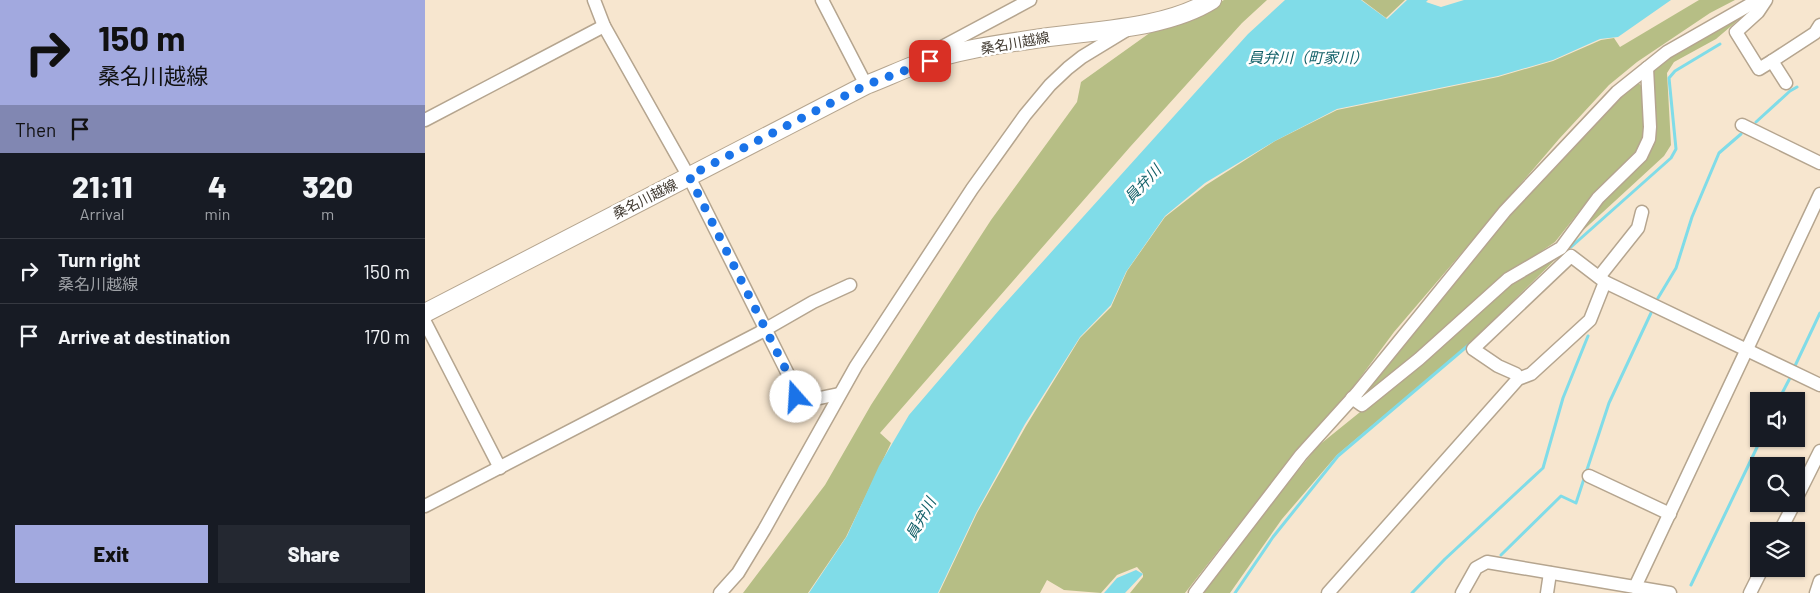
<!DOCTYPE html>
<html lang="en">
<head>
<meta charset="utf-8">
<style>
  :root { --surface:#171b24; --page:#242831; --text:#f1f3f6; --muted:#9ea1a6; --line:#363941; --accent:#a2a9df }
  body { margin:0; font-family:Barlow,"Noto Sans JP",sans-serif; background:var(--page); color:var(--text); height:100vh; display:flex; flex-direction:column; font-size:19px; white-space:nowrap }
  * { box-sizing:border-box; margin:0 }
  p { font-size:16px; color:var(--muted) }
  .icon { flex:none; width:28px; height:28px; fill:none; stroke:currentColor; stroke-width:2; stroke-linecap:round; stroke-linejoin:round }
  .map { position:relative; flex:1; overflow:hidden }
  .details { display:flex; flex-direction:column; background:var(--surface); width:425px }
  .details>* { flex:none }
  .hud { background:#a2a9df; color:#111; overflow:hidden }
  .fabs { position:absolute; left:1325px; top:392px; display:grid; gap:10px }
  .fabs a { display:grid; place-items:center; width:55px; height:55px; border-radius:0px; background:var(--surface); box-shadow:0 1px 4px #0004; font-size:25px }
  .pin { position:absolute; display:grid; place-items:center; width:42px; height:42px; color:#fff; margin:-21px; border-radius:10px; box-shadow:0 2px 8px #0006 }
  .me { position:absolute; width:55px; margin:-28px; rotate:341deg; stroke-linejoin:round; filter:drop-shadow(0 0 4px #0008) }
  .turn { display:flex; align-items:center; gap:18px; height:105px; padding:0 15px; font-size:22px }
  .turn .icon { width:65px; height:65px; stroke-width:2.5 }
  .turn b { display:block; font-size:35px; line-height:42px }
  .then { display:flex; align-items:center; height:48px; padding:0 15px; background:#0003; gap:10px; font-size:19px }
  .eta { display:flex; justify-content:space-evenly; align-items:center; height:85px; text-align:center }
  .eta b { font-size:30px; font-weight:800; line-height:35px }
  .button { display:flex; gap:10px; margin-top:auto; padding:10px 15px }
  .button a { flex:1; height:58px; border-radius:0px; background:var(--accent); color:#111; font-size:20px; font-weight:800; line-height:58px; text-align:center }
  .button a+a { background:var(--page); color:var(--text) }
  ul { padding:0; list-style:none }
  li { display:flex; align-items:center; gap:15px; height:65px; padding:0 15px; border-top:1px solid var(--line) }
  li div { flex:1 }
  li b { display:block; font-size:19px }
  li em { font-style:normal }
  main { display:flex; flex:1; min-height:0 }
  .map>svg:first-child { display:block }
  .green { fill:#b6be85 }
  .water { fill:#80dce8 }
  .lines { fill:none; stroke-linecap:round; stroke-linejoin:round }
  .stream { stroke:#80dce8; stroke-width:3 }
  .street-casing { stroke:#b5a58f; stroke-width:15 }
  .secondary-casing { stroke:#b5a58f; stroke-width:20 }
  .street { stroke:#fff; stroke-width:12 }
  .secondary { stroke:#fff; stroke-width:18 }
  .route { stroke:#1a73e8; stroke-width:9; stroke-dasharray:0 16.2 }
  .labels { text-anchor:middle; stroke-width:5; stroke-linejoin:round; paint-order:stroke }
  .street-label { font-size:14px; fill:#413a31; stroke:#fff }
  .water-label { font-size:15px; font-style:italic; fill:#136169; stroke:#fff }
</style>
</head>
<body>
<main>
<section class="details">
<div class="hud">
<div class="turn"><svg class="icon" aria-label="right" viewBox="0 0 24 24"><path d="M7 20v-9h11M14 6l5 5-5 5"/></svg><div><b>150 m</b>桑名川越線</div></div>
<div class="then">Then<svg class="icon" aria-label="arrive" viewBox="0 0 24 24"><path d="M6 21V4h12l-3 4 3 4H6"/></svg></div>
</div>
<div class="eta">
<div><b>21:11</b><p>Arrival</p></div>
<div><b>4</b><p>min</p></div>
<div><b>320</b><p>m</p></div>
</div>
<ul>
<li><svg class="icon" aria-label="right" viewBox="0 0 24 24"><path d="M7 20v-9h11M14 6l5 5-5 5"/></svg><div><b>Turn right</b><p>桑名川越線</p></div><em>150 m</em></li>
<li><svg class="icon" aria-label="arrive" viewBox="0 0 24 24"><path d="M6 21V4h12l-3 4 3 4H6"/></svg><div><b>Arrive at destination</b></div><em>170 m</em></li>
</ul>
<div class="button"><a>Exit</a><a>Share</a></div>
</section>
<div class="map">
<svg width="1395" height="593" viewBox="0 0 1395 593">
  <rect width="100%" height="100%" fill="#f7e6cf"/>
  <g class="green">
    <path d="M 799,0 L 842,0 L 817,23 L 705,147 L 455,433 L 466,443 L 421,537 L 383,593 L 318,593 L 400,485 L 446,405 L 566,220 L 652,102 L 656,82 L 726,32 L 774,14 Z"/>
    <path d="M 937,0 L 980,0 L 961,18 Z"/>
    <path d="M 1274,0 L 1310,0 L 1285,13 L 1212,62 L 1184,85 L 1134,139 L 969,332 L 926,390 L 862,463 L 760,593 L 705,593 L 718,577 L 718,574 L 712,567 L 692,575 L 676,593 L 639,590 L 622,580 L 615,593 L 514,593 L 552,513 L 601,426 L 655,338 L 686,307 L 702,271 L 740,217 L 781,185 L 850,141 L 912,110 L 1073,77 L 1128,61 L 1176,40 L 1189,38 L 1195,47 Z"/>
    <path d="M 1332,4 L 1291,39 L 1249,62 L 1242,73 L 1246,145 L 1239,156 L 1153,235 L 1172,202 L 1203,175 L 1225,152 L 1229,139 L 1228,70 L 1235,62 Z"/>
    <path d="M 1212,81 L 1219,89 L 1220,133 L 1218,143 L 1206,157 L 1168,194 L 1130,242 L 1078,277 L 937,402 L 931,398 C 1021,289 1107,177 1212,81 Z"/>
    <path d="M 1137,253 L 1043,345 L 912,455 L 857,519 L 805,593 L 773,593 L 893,446 L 950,400 L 1074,291 Z"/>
  </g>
  <g class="water">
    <path d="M 860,0 L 936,0 L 962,19 L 982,0 L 1003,0 L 1001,2 L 1016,7 L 1039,0 L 1246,0 L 1193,37 L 1175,39 L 1128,60 L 1073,76 L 912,109 L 850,141 L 780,183 L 740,216 L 701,272 L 686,305 L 655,337 L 600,424 L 551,513 L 513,593 L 384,593 L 422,536 L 454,466 L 484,415 L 575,309 L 823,34 Z"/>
    <path d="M 711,570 L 718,574 L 700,593 L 679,593 L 692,578 Z"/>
  </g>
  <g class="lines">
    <g class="stream">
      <path d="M 1331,122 L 1365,91 L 1372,87"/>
      <path d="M 1146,247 L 1246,158 L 1251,149 L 1244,78 L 1250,71 L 1295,44"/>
      <path d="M 1233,298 L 1251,268 L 1267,217 L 1294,153 L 1316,134"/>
      <path d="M 1369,368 L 1395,313"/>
      <path d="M 1353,401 L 1366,376"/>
      <path d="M 1076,555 L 1136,496 L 1151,503 L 1184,403 L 1226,313"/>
      <path d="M 1266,585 L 1336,439"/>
      <path d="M 810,593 L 848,537 L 913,456 L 1046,343"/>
      <path d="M 987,593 L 1020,559 L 1118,468 L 1138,398 L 1163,336"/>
    </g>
    <g class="street-casing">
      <g id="street">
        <path d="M 169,0 L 179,26 L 264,177 L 370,388 L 371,397 L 390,399 L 414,394"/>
        <path d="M 397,0 L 441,85"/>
        <path d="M 1341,0 L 1333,12 L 1311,32 L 1334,69 L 1347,61 L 1361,83"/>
        <path d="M 502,57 L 515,48 L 605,0"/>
        <path d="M 1347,61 L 1390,33 L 1395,25"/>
        <path d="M 0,120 L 179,26"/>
        <path d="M 1317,125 L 1395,163"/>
        <path d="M 1174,277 L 1213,228 L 1217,212"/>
        <path d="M 1180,282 L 1395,385"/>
        <path d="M 0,322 L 75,468"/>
        <path d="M 927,398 L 937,405 L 994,359 L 1083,279 L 1136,248 L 1173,198 L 1216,156 L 1224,139 L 1225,127 L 1222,68"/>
        <path d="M 1164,476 L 1245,514"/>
        <path d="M 1371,499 L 1395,451"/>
        <path d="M 0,506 L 334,333 L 388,302 L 425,285"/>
        <path d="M 1355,531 L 1369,504"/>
        <path d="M 1210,587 L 1395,194"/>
        <path d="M 295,593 L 313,573 L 339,530 L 431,366 L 547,189 L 600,115 L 625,85 L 643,68 L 657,57 L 703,29"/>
        <path d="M 770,593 L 876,455 L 932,393 L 1080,211 L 1192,92 L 1242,52 L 1333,0"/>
        <path d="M 903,593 L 1093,379 L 1106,374 L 1165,320 L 1180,282 L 1146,256 L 1048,349 L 1073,366 L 1091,374 L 1093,379"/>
        <path d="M 1037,593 L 1051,568 L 1062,562 L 1245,593"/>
        <path d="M 1122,593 L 1125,573"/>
        <path d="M 1325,593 L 1337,569"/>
        <path d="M 1391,593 L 1395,581"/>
      </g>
    </g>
    <g class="secondary-casing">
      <path id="secondary" d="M 0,313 L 441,85 C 457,79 474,71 490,65 C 530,50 575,44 617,38 C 670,30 741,29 787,0"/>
    </g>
    <use href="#street" class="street"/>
    <use href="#secondary" class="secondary"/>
  </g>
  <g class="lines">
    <path class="route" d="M 371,397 L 370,388 L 264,176 L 441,85 L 505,61"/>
  </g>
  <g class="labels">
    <g class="street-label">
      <text transform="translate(590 43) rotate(-10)" y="5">桑名川越線</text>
      <text transform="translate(220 199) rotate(-27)" y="5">桑名川越線</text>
    </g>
    <g class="water-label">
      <text x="883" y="63">員弁川（町家川）</text>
      <text transform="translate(718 184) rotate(-47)" y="5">員弁川</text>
      <text transform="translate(496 519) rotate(-61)" y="5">員弁川</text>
    </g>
  </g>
</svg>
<div class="fabs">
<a><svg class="icon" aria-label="sound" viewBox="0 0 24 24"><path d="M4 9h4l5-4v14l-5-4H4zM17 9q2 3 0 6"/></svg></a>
<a><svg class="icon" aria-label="search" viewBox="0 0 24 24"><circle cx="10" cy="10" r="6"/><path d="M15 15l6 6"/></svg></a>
<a><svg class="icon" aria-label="layers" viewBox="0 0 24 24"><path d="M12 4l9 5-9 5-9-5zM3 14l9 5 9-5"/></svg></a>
</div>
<div class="pin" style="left:505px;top:61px;background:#d93025"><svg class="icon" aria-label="arrive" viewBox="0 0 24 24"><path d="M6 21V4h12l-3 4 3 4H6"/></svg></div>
<svg class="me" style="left:371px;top:397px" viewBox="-20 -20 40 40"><circle r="19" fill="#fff"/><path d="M0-13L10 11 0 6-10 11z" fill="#1a73e8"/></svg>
</div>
</main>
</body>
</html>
